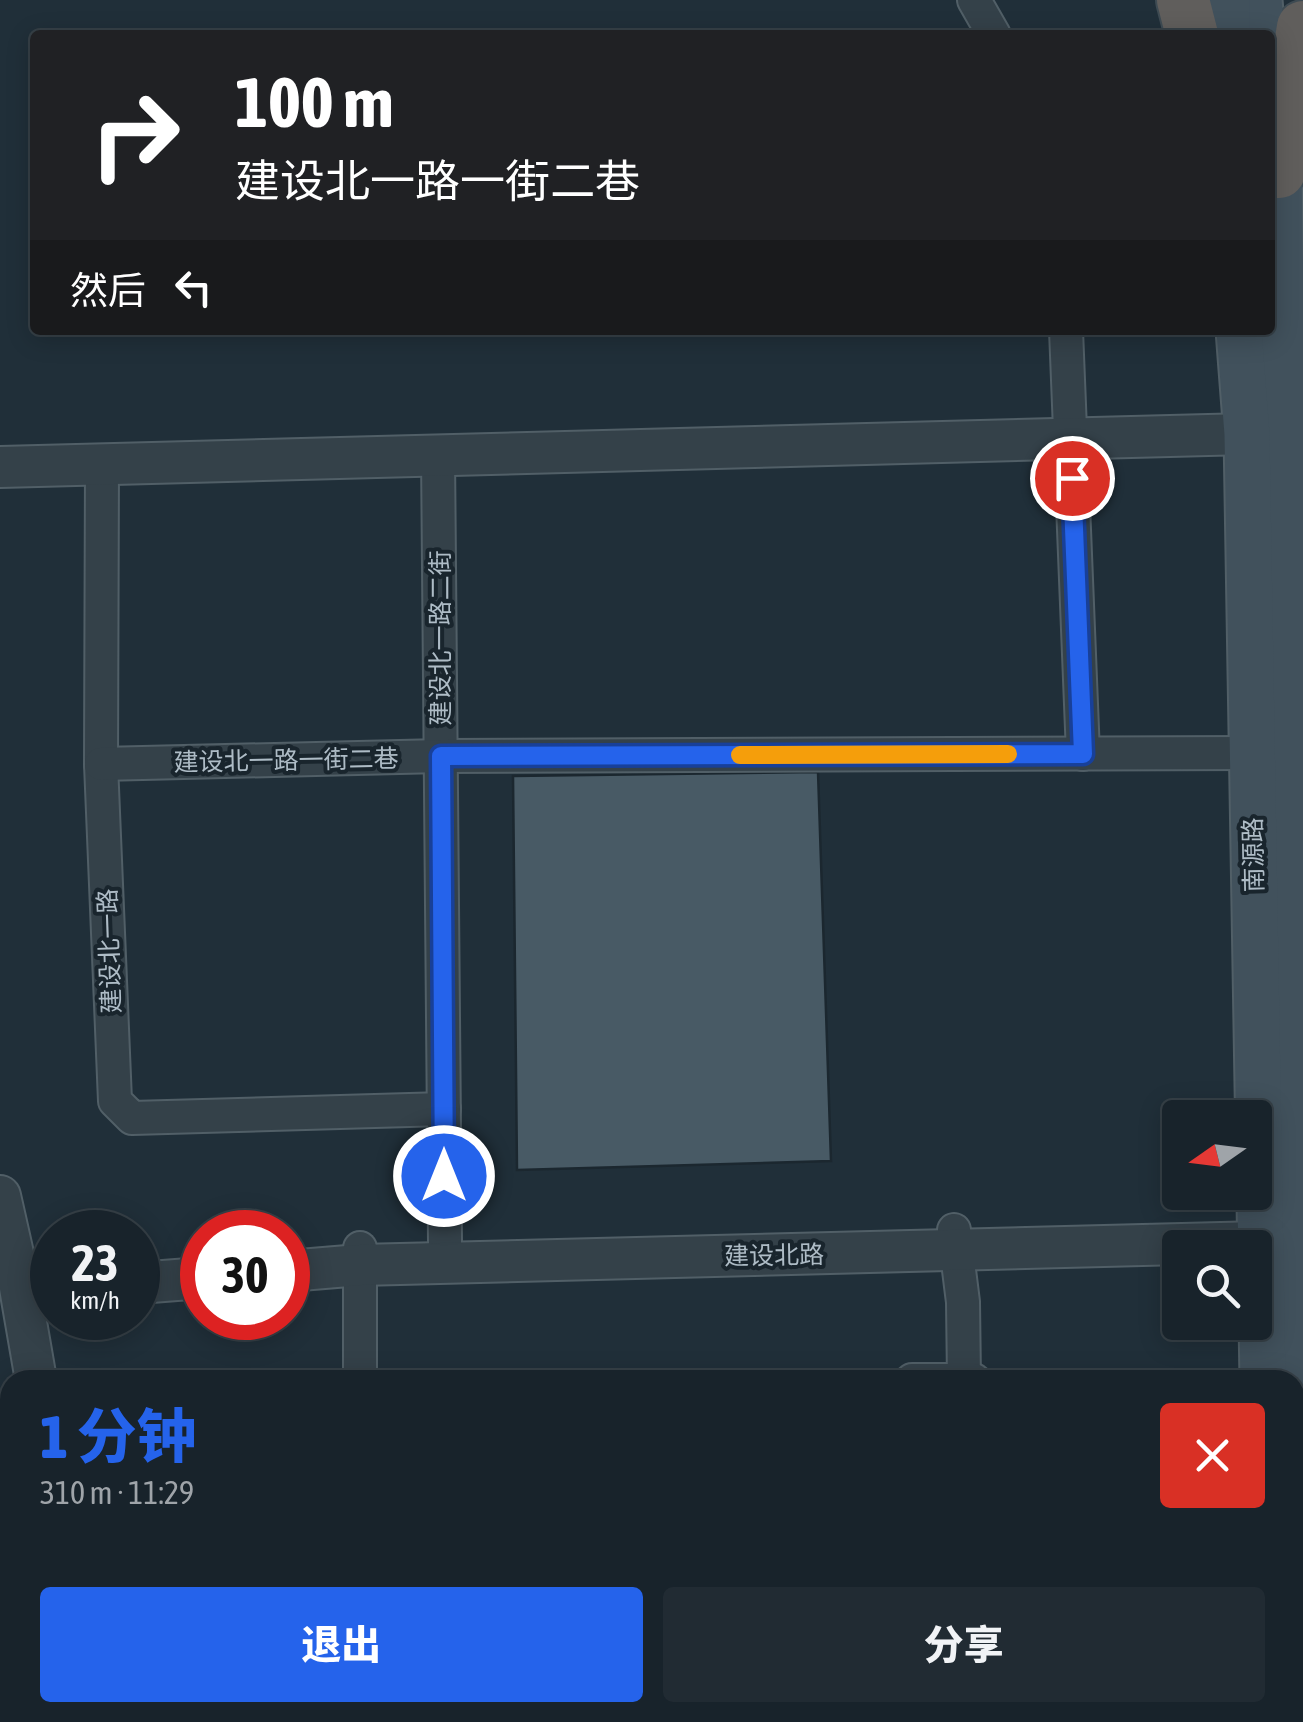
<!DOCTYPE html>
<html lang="zh">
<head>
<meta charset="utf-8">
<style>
  :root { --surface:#18232b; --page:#212b33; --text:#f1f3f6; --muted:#9fa4a9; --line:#364047; --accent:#2563eb }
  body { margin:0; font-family:"Asap Condensed","Noto Sans SC",sans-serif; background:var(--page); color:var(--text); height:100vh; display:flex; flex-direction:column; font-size:38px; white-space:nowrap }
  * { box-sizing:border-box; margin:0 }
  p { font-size:32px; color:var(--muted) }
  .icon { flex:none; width:55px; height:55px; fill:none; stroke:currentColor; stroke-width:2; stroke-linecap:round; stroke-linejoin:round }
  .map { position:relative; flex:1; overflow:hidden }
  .panel { position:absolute; left:0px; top:1370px; width:1305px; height:352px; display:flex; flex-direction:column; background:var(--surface); border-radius:30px 30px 0 0; box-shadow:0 5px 25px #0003,0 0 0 2px var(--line) }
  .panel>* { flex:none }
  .hud { position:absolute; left:30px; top:30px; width:1245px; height:305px; border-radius:10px; box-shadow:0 5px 25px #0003,0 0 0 2px var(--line); background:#202124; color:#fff; overflow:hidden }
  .needle { width:65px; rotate:256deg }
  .fabs { position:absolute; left:1162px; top:1100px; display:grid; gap:20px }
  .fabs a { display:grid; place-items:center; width:110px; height:110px; border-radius:10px; background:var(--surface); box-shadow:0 5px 25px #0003,0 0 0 2px var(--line); font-size:50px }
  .speed { position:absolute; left:30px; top:1210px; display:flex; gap:20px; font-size:50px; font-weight:700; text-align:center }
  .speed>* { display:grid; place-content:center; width:130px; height:130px; border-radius:50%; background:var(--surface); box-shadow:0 5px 25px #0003,0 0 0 2px var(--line); line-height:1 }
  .speed small { font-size:25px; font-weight:400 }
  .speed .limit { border:15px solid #d22; background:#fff; color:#111 }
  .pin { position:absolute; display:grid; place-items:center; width:85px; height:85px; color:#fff; margin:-42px; border:5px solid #fff; border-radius:50%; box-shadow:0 2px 10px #0007 }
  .me { position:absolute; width:110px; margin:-55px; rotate:0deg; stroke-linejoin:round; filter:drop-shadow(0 0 8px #0008) }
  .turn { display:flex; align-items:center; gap:35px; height:210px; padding:0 40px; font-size:45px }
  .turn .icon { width:130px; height:130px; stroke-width:2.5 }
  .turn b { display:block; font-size:70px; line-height:85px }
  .then { display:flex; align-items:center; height:95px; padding:0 40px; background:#0003; gap:20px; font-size:38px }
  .round { display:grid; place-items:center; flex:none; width:105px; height:105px; border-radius:10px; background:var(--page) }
  .head { display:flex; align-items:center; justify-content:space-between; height:170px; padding:0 40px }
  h1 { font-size:60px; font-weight:800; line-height:75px; color:var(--accent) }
  .button { display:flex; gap:20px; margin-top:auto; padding:20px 40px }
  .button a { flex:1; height:115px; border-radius:10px; background:var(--accent); color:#fff; font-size:40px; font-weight:800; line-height:115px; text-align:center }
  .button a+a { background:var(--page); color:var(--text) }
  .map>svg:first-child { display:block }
  .building { fill:#485a65; stroke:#1b272f; stroke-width:2.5 }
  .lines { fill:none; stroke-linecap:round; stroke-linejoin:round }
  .minor-casing { stroke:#515f67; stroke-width:36 }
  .tertiary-casing { stroke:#515f67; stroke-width:44 }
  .secondary-casing { stroke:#515f67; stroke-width:49 }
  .trunk-casing { stroke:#3e4b53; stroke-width:56 }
  .minor { stroke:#344149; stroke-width:32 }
  .tertiary { stroke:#344149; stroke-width:40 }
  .secondary { stroke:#41515c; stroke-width:45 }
  .trunk { stroke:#605e5c; stroke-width:52 }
  .route-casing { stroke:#184099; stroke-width:25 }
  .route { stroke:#2563eb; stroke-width:18 }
  .slow { stroke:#f59e0b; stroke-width:18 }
  .labels { text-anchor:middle; stroke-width:8; stroke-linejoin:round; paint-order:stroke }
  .street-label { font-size:25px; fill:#aebcc6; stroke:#19252d }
</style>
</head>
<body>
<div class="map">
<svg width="1303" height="1722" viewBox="0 0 1303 1722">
  <rect width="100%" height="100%" fill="#202f39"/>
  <path class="building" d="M 818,772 L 831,1161 L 517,1170 L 513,776 Z"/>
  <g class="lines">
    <g class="minor-casing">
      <g id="minor">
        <path d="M 974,0 L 994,35"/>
        <path d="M 1066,330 L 1083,754"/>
        <path d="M 438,454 L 445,1242"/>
        <path d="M 102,464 L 101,764 L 115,1101 L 132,1118 L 444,1109"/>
        <path d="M 101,764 L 441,756 L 1252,753"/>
        <path d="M 954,1230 L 963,1302 L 964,1380"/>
        <path d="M 360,1248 L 360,1380"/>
        <path d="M 912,1380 L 974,1380"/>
        <path d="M 218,1712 L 220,1722"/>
        <path d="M 970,1712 L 971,1722"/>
        <path d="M 1095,1712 L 1095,1722"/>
      </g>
    </g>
    <g class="tertiary-casing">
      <g id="tertiary">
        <path d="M 0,467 L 1247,434"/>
        <path d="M 0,1196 L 18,1276 L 36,1380"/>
        <path d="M 288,1271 L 360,1265 L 1260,1242"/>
        <path d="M 138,1283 L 202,1278"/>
        <path d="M 61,1712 L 63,1722"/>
        <path d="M 92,1712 L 94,1722"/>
      </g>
    </g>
    <g class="secondary-casing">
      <g id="secondary">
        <path d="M 1259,0 L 1262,35"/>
        <path d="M 1227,35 L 1227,0"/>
        <path d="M 1274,139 L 1279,172 L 1296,1221 L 1303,1413"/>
        <path d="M 1239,330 L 1247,434 L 1263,1380"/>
        <path d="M 1271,1712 L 1271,1722"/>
      </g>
    </g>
    <g class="trunk-casing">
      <g id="trunk">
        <path d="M 1183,0 L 1192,35"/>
        <path d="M 1279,172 L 1303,27"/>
      </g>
    </g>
    <use href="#minor" class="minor"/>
    <use href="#tertiary" class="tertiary"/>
    <use href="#secondary" class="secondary"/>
    <use href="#trunk" class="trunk"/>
  </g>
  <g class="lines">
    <g class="route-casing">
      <path id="route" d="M 444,1176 L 441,756 L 1083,754 L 1072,478"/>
    </g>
    <use href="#route" class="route"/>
    <path class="slow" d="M 740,755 L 1008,754"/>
  </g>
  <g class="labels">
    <g class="street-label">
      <text transform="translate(440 638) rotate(-90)" y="9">建设北一路二街</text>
      <text transform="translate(286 760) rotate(-1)" y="9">建设北一路一街二巷</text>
      <text transform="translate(1253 855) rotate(-91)" y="9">南源路</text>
      <text transform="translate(109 951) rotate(-92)" y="9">建设北一路</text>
      <text transform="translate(774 1255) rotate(-1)" y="9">建设北路</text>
    </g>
  </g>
</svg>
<div class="fabs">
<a><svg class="needle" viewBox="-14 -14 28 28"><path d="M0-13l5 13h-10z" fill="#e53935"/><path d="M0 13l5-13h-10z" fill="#9fa4a9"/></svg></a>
<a><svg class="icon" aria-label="search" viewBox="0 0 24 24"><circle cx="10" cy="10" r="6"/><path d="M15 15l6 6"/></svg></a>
</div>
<div class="speed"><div>23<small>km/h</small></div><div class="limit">30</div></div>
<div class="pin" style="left:1072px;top:478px;background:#d93025"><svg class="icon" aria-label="arrive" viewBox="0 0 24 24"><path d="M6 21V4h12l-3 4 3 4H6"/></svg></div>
<svg class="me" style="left:444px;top:1176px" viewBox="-20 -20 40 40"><circle r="17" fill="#2563eb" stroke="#fff" stroke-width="3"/><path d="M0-11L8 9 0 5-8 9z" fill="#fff"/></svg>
<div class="hud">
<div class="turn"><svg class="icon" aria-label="right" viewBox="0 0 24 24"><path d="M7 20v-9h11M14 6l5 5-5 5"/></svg><div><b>100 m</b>建设北一路一街二巷</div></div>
<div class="then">然后<svg class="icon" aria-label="left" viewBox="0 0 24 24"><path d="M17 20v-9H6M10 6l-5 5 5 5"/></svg></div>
</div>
<section class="panel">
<div class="head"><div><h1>1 分钟</h1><p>310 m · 11:29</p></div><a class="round" style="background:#d93025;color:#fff"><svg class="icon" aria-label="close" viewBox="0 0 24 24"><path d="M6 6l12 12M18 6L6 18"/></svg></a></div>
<div class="button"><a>退出</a><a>分享</a></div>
</section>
</div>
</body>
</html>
